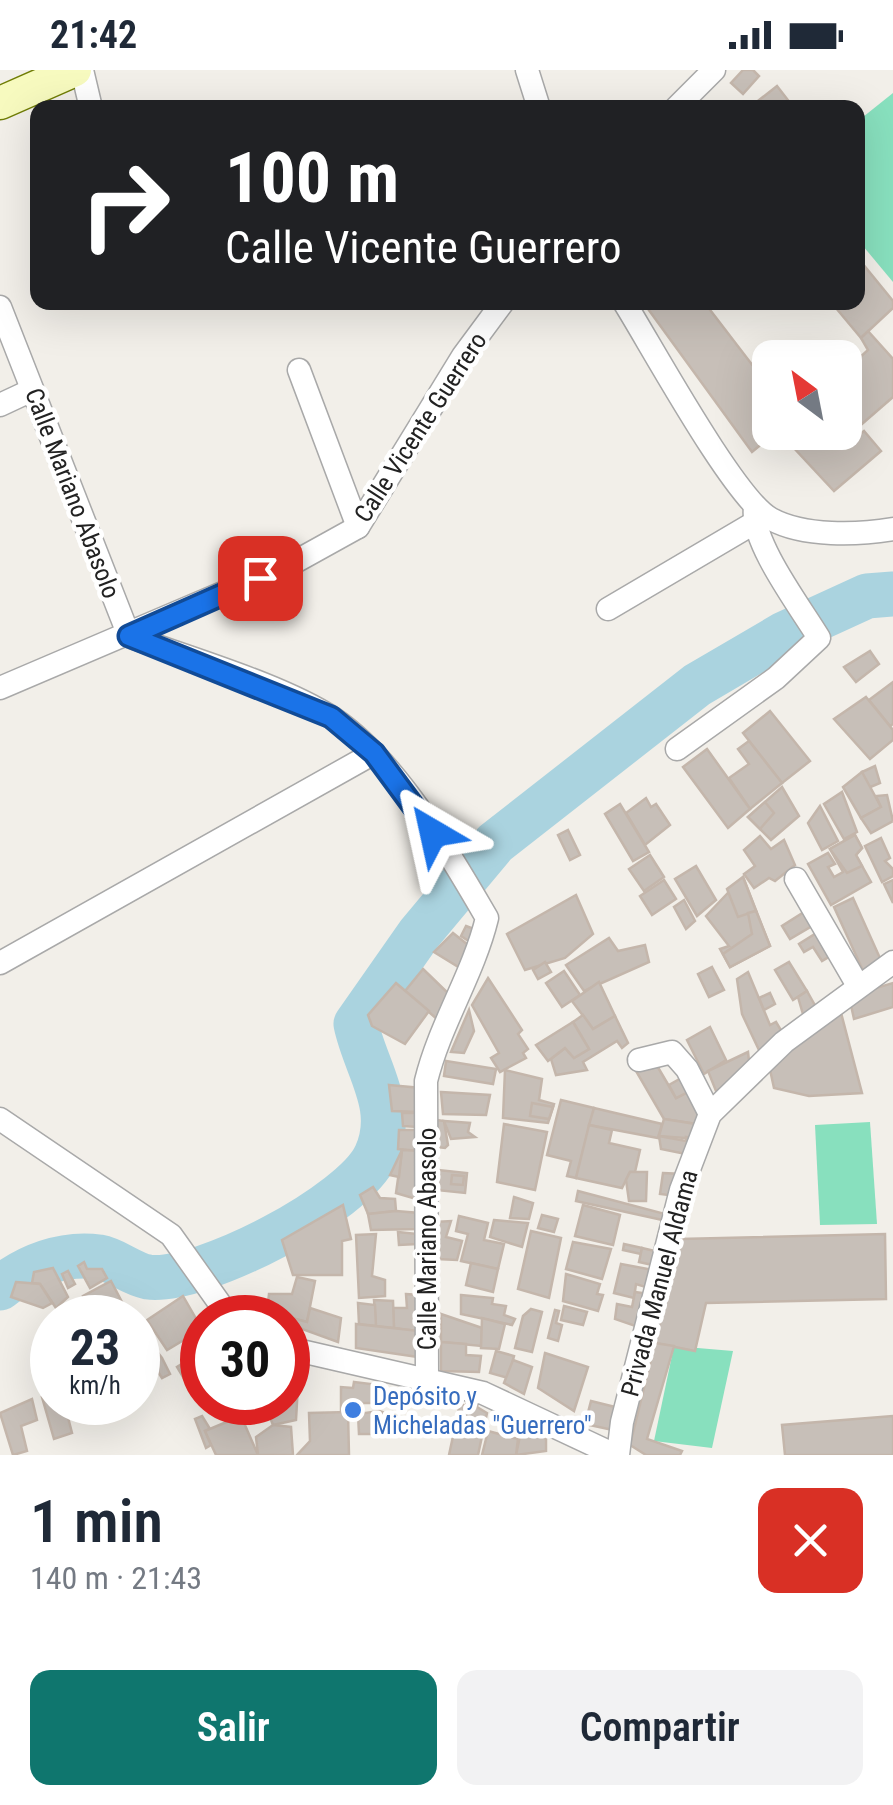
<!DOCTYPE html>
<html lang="es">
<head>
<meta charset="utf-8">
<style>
  :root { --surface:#fff; --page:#f2f2f3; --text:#1f2937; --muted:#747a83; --accent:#0f766e }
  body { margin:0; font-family:"Roboto Condensed",sans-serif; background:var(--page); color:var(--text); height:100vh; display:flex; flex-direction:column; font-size:38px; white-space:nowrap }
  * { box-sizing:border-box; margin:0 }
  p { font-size:32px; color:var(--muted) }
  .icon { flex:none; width:55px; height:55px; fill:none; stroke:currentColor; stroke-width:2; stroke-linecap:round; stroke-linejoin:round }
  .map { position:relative; height:1385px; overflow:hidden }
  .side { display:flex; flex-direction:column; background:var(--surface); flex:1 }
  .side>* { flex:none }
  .banner { position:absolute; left:30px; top:30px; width:835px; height:210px; border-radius:20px; box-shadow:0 10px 40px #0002; background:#202124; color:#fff; overflow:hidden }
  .needle { width:65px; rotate:328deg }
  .controls { position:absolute; left:752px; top:270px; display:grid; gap:20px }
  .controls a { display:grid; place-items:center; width:110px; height:110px; border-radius:20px; background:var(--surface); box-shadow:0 10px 40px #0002; font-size:50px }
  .speed { position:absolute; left:30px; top:1225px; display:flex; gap:20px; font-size:50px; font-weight:700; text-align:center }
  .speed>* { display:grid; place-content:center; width:130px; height:130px; border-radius:50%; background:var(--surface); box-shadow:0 10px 40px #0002; line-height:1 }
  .speed small { font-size:25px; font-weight:400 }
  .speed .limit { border:15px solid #d22; background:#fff; color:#111 }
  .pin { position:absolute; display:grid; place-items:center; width:85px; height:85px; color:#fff; margin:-42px; border-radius:20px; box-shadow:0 5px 15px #0006 }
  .me { position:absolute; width:110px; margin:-55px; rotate:324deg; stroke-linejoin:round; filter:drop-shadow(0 0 8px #0008) }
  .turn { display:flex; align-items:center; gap:35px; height:210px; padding:0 30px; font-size:45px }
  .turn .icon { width:130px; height:130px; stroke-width:2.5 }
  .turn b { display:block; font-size:70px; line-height:85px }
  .round { display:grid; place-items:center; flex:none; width:105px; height:105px; border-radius:20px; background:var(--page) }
  .overview { display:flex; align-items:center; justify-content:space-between; height:170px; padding:0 30px }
  h1 { font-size:60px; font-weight:600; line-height:75px }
  .button { display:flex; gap:20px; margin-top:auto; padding:20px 30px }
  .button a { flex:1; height:115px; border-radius:20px; background:var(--accent); color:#fff; font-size:40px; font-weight:600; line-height:115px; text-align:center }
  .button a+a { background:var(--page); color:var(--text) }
  .status { display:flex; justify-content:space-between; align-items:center; height:70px; padding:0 50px; background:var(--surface); direction:ltr }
  .status svg { height:28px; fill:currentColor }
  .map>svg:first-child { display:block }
  .pitch { fill:#88e0be }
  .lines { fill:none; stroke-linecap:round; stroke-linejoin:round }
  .river { stroke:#aad3df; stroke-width:45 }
  .building { fill:#c7bfb8; stroke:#c4b6ab; stroke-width:2.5 }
  .street-casing { stroke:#a9a9a9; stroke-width:25 }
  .secondary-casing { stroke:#707d05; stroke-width:35 }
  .street { stroke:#fff; stroke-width:22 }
  .secondary { stroke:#f7fabf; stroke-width:32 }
  .route-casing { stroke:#114b97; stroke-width:25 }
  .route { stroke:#1a73e8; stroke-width:18 }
  .shop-dot { fill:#3f7fe0; stroke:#fff; stroke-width:4 }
  .labels { text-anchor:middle; stroke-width:9; stroke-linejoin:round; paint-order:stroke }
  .street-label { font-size:25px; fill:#222; stroke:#fff }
  .shop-label { font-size:25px; fill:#366cbe; stroke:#fff; text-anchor:start }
</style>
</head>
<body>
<div class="status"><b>21:42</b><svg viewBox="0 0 49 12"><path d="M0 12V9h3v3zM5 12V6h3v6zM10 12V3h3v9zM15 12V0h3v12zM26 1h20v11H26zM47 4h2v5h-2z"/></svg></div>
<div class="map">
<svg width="893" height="1385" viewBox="0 0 893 1385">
  <rect width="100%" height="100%" fill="#f2efe9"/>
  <g class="pitch">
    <path d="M 893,23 L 893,212 L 858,170 L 858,51 Z"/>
    <path d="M 870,1052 L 877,1154 L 820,1155 L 815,1055 Z"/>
    <path d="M 674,1276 L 733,1281 L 712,1378 L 654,1371 Z"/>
  </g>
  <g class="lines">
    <path class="river" d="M 0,1218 C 27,1196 63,1182 99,1187 C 116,1190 131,1204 148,1207 C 201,1214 354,1134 376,1085 C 398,1037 365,998 356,954 L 419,864 L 495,773 L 697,615 L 784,564 L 867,526 L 893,524"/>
  </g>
  <g class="building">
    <path d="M 743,0 L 753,0 L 759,6 L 743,24 L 731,13 Z"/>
    <path d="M 777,16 L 794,38 L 749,38 Z"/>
    <path d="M 858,188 L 893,231 L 893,238 L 861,268 L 831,232 L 858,232 Z"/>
    <path d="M 643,232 L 704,232 L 770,318 L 770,362 L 776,362 L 752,382 Z"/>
    <path d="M 868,261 L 893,289 L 893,327 L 840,373 L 844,377 L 864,361 L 881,381 L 834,421 L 779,362 L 845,362 L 845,301 L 868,280 L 861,268 Z"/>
    <path d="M 870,581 L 879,594 L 856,612 L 844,597 Z"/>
    <path d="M 893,612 L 893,654 L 890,656 L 869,630 Z"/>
    <path d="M 866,627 L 893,660 L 893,670 L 870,689 L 834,649 Z"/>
    <path d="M 770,641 L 810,691 L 782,713 L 743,663 Z"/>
    <path d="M 749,671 L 782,713 L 750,739 L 729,708 L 749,694 L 738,679 Z"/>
    <path d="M 707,679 L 750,739 L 728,758 L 683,697 Z"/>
    <path d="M 875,696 L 880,713 L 868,718 L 862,702 Z"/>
    <path d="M 862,702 L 881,737 L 861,748 L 843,717 Z"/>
    <path d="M 782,717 L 799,746 L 771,770 L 748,747 Z"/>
    <path d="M 842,722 L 857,762 L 844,769 L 824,734 Z"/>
    <path d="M 887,725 L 893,751 L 871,763 L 861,748 L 881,737 L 876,726 Z"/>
    <path d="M 646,728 L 651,737 L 656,734 L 670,755 L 645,775 L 626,743 Z"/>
    <path d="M 765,732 L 774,743 L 760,759 L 748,747 Z"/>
    <path d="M 620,734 L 649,782 L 633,791 L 605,744 Z"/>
    <path d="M 820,736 L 838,771 L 822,780 L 808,753 Z"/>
    <path d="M 568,760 L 580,785 L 570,790 L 558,765 Z"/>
    <path d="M 855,765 L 862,778 L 856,785 L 871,812 L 831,835 L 808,794 L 828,783 L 835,794 L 828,797 L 834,807 L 843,802 L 830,779 Z"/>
    <path d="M 855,765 L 862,778 L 856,785 L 862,796 L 847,803 L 830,779 Z"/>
    <path d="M 760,766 L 771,779 L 784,770 L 795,795 L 775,811 L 769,808 L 754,818 L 744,804 L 755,796 L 744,780 Z"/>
    <path d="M 881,768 L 890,788 L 885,791 L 893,799 L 893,806 L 882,812 L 865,776 Z"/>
    <path d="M 650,785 L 664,807 L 644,821 L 629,799 Z"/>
    <path d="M 696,796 L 716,830 L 697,846 L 675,809 Z"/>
    <path d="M 743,807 L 770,876 L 730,897 L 720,879 L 729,876 L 706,846 Z"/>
    <path d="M 743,807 L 756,841 L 738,847 L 727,819 Z"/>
    <path d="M 664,810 L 676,829 L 652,845 L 640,826 Z"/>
    <path d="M 893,810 L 893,833 L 884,814 Z"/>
    <path d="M 576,825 L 593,864 L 565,888 L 525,900 L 507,864 Z"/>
    <path d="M 853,828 L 884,897 L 865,905 L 834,837 Z"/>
    <path d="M 684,830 L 695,851 L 686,859 L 674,837 Z"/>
    <path d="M 756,841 L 770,876 L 730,897 L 723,884 L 752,864 L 748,843 Z"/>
    <path d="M 804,842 L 812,856 L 790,869 L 782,856 Z"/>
    <path d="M 466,856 L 479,861 L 473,874 L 461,866 Z"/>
    <path d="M 818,862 L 832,885 L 822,891 L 813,877 L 804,882 L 799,874 Z"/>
    <path d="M 453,863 L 472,878 L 460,898 L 434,882 Z"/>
    <path d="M 609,868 L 618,881 L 645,875 L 649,892 L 584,921 L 566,895 Z"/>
    <path d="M 545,892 L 551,902 L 538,909 L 533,900 Z"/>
    <path d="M 789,892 L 807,921 L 793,930 L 775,900 Z"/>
    <path d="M 712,897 L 724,920 L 709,927 L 698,904 Z"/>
    <path d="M 423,899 L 449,924 L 438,950 L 405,921 Z"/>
    <path d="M 564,901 L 580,925 L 562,937 L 546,913 Z"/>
    <path d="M 748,902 L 770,955 L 776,952 L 785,967 L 759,980 L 742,944 L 737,909 Z"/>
    <path d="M 488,908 L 522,960 L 518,964 L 528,979 L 523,983 L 526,988 L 500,1002 L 491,988 L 499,983 L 472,935 Z"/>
    <path d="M 599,912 L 615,946 L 593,959 L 572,931 Z"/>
    <path d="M 396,913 L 429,941 L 405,974 L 372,956 L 368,945 Z"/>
    <path d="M 893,913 L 893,937 L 854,949 L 849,926 Z"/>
    <path d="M 807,921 L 817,939 L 805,951 L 798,927 Z"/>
    <path d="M 770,923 L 775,934 L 764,940 L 759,928 Z"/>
    <path d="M 840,939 L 862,1023 L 809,1026 L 774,1018 L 769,995 Z"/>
    <path d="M 469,940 L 474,961 L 464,983 L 451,982 Z"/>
    <path d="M 583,945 L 593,959 L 615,946 L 628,973 L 622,978 L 617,971 L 583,992 L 587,1000 L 556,1005 L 551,989 L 565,978 L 574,988 L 589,979 L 573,952 Z"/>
    <path d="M 573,952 L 589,979 L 574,988 L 565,978 L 548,991 L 536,975 Z"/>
    <path d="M 710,957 L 726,990 L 704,1004 L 687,970 Z"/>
    <path d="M 748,982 L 750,1000 L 716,1021 L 708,1001 Z"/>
    <path d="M 446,991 L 496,999 L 493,1014 L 444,1006 Z"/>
    <path d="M 656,994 L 676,1028 L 692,1020 L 705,1044 L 697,1054 L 664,1049 L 636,1001 Z"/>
    <path d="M 505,1000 L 542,1009 L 539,1030 L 554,1034 L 548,1053 L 503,1048 Z"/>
    <path d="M 685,1006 L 692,1020 L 676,1028 L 669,1015 Z"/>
    <path d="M 389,1015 L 421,1018 L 419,1042 L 392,1041 Z"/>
    <path d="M 441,1022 L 490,1025 L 486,1045 L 443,1044 Z"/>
    <path d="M 561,1030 L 594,1038 L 576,1108 L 567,1106 L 571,1091 L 547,1085 Z"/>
    <path d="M 532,1033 L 553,1037 L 549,1049 L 530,1046 Z"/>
    <path d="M 594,1038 L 662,1054 L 658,1068 L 589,1055 Z"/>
    <path d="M 402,1043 L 416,1043 L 417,1057 L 403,1056 Z"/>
    <path d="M 664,1049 L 702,1055 L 698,1069 L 659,1066 Z"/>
    <path d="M 437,1050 L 444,1051 L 448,1075 L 445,1078 L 436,1077 Z"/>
    <path d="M 444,1051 L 470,1053 L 468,1062 L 475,1067 L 451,1069 Z"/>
    <path d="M 504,1054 L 547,1062 L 535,1120 L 497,1112 Z"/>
    <path d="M 589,1055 L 612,1060 L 609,1073 L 640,1080 L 635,1102 L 630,1102 L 622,1118 L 576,1108 Z"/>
    <path d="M 399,1060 L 419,1060 L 419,1081 L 398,1079 Z"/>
    <path d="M 659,1066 L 686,1071 L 686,1067 L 698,1069 L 691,1085 L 661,1079 Z"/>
    <path d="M 402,1080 L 423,1081 L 416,1129 L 396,1123 Z"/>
    <path d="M 402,1080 L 399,1107 L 390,1105 Z"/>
    <path d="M 438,1100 L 467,1103 L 465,1123 L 436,1120 Z"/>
    <path d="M 630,1102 L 647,1102 L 646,1131 L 629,1131 L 626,1110 Z"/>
    <path d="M 663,1103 L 683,1104 L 676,1126 L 660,1124 Z"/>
    <path d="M 452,1105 L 464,1106 L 463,1115 L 451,1114 Z"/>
    <path d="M 373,1117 L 380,1128 L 395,1129 L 396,1141 L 368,1144 L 360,1125 Z"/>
    <path d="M 578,1121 L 669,1145 L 667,1151 L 576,1131 Z"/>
    <path d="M 514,1127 L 533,1133 L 529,1149 L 510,1148 Z"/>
    <path d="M 343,1135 L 351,1169 L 342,1171 L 342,1205 L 293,1205 L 282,1170 Z"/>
    <path d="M 583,1135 L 620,1145 L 613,1175 L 575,1166 Z"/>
    <path d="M 396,1141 L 419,1143 L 417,1159 L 371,1160 L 368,1144 Z"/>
    <path d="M 542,1145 L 558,1149 L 554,1162 L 538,1158 Z"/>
    <path d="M 459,1146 L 488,1153 L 484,1170 L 504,1174 L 498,1199 L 461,1191 L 468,1164 L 456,1161 Z"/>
    <path d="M 494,1150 L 528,1153 L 522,1177 L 490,1167 Z"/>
    <path d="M 451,1151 L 446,1167 L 462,1171 L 457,1190 L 437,1189 L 435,1152 Z"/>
    <path d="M 531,1161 L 561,1168 L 549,1228 L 518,1219 Z"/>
    <path d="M 398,1162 L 418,1164 L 417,1174 L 399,1175 Z"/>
    <path d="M 376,1164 L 372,1206 L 385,1210 L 385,1226 L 359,1228 L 356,1165 Z"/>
    <path d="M 885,1164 L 886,1229 L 706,1233 L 695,1281 L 655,1273 L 680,1169 Z"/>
    <path d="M 573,1172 L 611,1179 L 602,1209 L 566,1199 Z"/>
    <path d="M 624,1174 L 642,1178 L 641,1184 L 623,1180 Z"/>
    <path d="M 642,1178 L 659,1182 L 657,1196 L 639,1192 Z"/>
    <path d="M 84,1192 L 87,1199 L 102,1199 L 107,1208 L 90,1218 L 78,1196 Z"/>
    <path d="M 471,1193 L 498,1199 L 493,1222 L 466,1215 Z"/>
    <path d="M 621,1194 L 653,1200 L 649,1218 L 636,1214 L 634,1228 L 614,1223 Z"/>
    <path d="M 53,1198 L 68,1227 L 56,1238 L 40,1214 L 32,1213 L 34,1202 Z"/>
    <path d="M 68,1201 L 75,1214 L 68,1218 L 62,1204 Z"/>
    <path d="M 566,1204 L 600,1214 L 597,1224 L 603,1225 L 598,1241 L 563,1231 Z"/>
    <path d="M 297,1207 L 315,1211 L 307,1252 L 267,1242 L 269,1224 L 292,1224 Z"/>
    <path d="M 111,1211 L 123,1234 L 95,1248 L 83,1226 Z"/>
    <path d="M 16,1212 L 40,1214 L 52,1233 L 43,1238 L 11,1227 Z"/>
    <path d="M 635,1222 L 650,1224 L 641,1258 L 615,1249 L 617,1234 L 632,1237 Z"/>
    <path d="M 406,1224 L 418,1225 L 417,1261 L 394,1258 L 393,1238 L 407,1238 Z"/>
    <path d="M 461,1225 L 493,1228 L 492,1234 L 506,1236 L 504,1245 L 515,1249 L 512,1255 L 461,1244 Z"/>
    <path d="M 183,1226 L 202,1259 L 167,1280 L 147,1250 Z"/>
    <path d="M 79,1230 L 86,1243 L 71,1248 L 65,1238 Z"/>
    <path d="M 374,1230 L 393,1231 L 394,1258 L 376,1256 Z"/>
    <path d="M 358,1233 L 375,1235 L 376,1256 L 359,1254 Z"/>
    <path d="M 564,1236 L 587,1242 L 583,1255 L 561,1250 Z"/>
    <path d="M 310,1238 L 341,1248 L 338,1272 L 302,1259 L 288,1247 L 307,1252 Z"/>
    <path d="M 531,1239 L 542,1242 L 532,1282 L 515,1278 L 523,1246 Z"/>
    <path d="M 555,1240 L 559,1241 L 556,1253 L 562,1255 L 558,1271 L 548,1268 Z"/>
    <path d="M 441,1244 L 482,1258 L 481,1276 L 441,1272 Z"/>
    <path d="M 482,1248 L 505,1254 L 499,1279 L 481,1278 Z"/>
    <path d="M 356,1254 L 419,1261 L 418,1287 L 356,1278 Z"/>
    <path d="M 138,1257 L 162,1288 L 170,1304 L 162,1308 L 147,1284 L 138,1288 Z"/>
    <path d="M 441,1272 L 466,1274 L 466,1285 L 481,1286 L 479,1302 L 441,1301 Z"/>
    <path d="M 655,1273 L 674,1276 L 647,1369 L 682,1381 L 680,1385 L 646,1385 L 630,1375 Z"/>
    <path d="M 496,1281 L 514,1286 L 508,1308 L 490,1303 Z"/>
    <path d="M 545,1283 L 588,1297 L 574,1341 L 538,1318 Z"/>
    <path d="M 193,1287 L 202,1303 L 202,1323 L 195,1327 L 177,1297 Z"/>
    <path d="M 513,1290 L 532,1297 L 524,1324 L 504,1313 Z"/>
    <path d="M 354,1312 L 371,1314 L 372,1333 L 362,1333 L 364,1343 L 341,1342 L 341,1317 L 353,1318 Z"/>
    <path d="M 298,1315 L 296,1350 L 273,1355 L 265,1334 L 288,1332 L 288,1317 Z"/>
    <path d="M 52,1324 L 52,1332 L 64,1332 L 72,1363 L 54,1369 L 42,1327 Z"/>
    <path d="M 32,1329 L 37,1350 L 21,1356 L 27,1381 L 13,1385 L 0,1343 Z"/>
    <path d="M 468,1329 L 478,1331 L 477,1337 L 487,1343 L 478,1385 L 449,1385 L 460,1334 L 466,1336 Z"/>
    <path d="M 591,1331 L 619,1338 L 613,1360 L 585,1354 Z"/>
    <path d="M 238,1332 L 268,1332 L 244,1342 Z"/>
    <path d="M 379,1341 L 395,1346 L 394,1364 L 359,1364 L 358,1344 Z"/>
    <path d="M 348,1342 L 349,1385 L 297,1385 L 310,1371 L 309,1343 Z"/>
    <path d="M 202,1346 L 210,1359 L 205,1361 L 211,1375 L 206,1378 L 195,1349 Z"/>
    <path d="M 241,1346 L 258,1385 L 216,1385 L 205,1361 Z"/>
    <path d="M 893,1346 L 893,1385 L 785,1385 L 782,1355 Z"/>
    <path d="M 524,1347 L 537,1354 L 537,1363 L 546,1369 L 546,1381 L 516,1385 Z"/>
    <path d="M 273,1355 L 291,1357 L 293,1385 L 258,1385 L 256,1367 Z"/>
    <path d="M 488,1361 L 518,1369 L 516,1385 L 482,1385 Z"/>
  </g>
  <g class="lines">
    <g class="street-casing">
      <g id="street">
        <path d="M 82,0 L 91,38"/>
        <path d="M 527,0 L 539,38"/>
        <path d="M 676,38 L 714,0"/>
        <path d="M 624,232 C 651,275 735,430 771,449 C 804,467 858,465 893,459"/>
        <path d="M 0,237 L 129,566 C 190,589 280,614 334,649 C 396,691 450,784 487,848 C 473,905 440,954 426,1011 L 427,1309"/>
        <path d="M 299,300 L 358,457"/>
        <path d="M 0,335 L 32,320"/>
        <path d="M 608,539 L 754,453"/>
        <path d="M 0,618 L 293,493 L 358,457 L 463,286 L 503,232"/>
        <path d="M 677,679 L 776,608 L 819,568 C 801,538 750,471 755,438"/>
        <path d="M 796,809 L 857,914"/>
        <path d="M 0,893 L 374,683"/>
        <path d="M 639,990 L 672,982 L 687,999 L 710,1044"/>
        <path d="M 0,1049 L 171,1165 L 230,1248"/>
        <path d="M 288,1278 L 483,1323 L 615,1385"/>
        <path d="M 618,1385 L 622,1352 L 681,1120 L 710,1044 L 784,972 L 893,892"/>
      </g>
    </g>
    <g class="secondary-casing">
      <path id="secondary" d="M 0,33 L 75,0"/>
    </g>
    <use href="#street" class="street"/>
    <use href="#secondary" class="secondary"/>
  </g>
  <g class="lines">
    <g class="route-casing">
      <path id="route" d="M 260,508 L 129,566 L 331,647 L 374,683 L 433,763"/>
    </g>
    <use href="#route" class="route"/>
  </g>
  <circle class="shop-dot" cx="353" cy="1340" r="10"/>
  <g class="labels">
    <g class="street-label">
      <text transform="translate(420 357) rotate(-57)" y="9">Calle Vicente Guerrero</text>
      <text transform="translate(73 423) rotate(69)" y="9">Calle Mariano Abasolo</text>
      <text transform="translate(427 1169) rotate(-90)" y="9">Calle Mariano Abasolo</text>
      <text transform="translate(659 1213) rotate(-75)" y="9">Privada Manuel Aldama</text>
    </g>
    <g class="shop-label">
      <text x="373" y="1335">Depósito y<tspan x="373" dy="29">Micheladas "Guerrero"</tspan></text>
    </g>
  </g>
</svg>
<div class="controls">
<a><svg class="needle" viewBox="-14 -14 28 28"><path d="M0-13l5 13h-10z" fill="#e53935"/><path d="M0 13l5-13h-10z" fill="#747a83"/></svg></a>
</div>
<div class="speed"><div>23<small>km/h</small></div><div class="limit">30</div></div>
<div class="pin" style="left:260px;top:508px;background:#d93025"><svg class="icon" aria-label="arrive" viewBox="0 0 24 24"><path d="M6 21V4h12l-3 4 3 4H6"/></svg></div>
<svg class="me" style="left:433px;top:763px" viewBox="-20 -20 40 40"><path d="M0-17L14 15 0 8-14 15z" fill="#1a73e8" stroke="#fff" stroke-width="4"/></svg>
<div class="banner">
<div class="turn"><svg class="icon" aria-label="right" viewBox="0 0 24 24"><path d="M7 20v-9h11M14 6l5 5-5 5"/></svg><div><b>100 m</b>Calle Vicente Guerrero</div></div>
</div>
</div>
<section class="side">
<div class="overview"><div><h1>1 min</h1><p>140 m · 21:43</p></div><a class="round" style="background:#d93025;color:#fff"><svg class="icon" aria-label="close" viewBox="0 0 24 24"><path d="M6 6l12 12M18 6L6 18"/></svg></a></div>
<div class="button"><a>Salir</a><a>Compartir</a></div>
</section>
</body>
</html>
